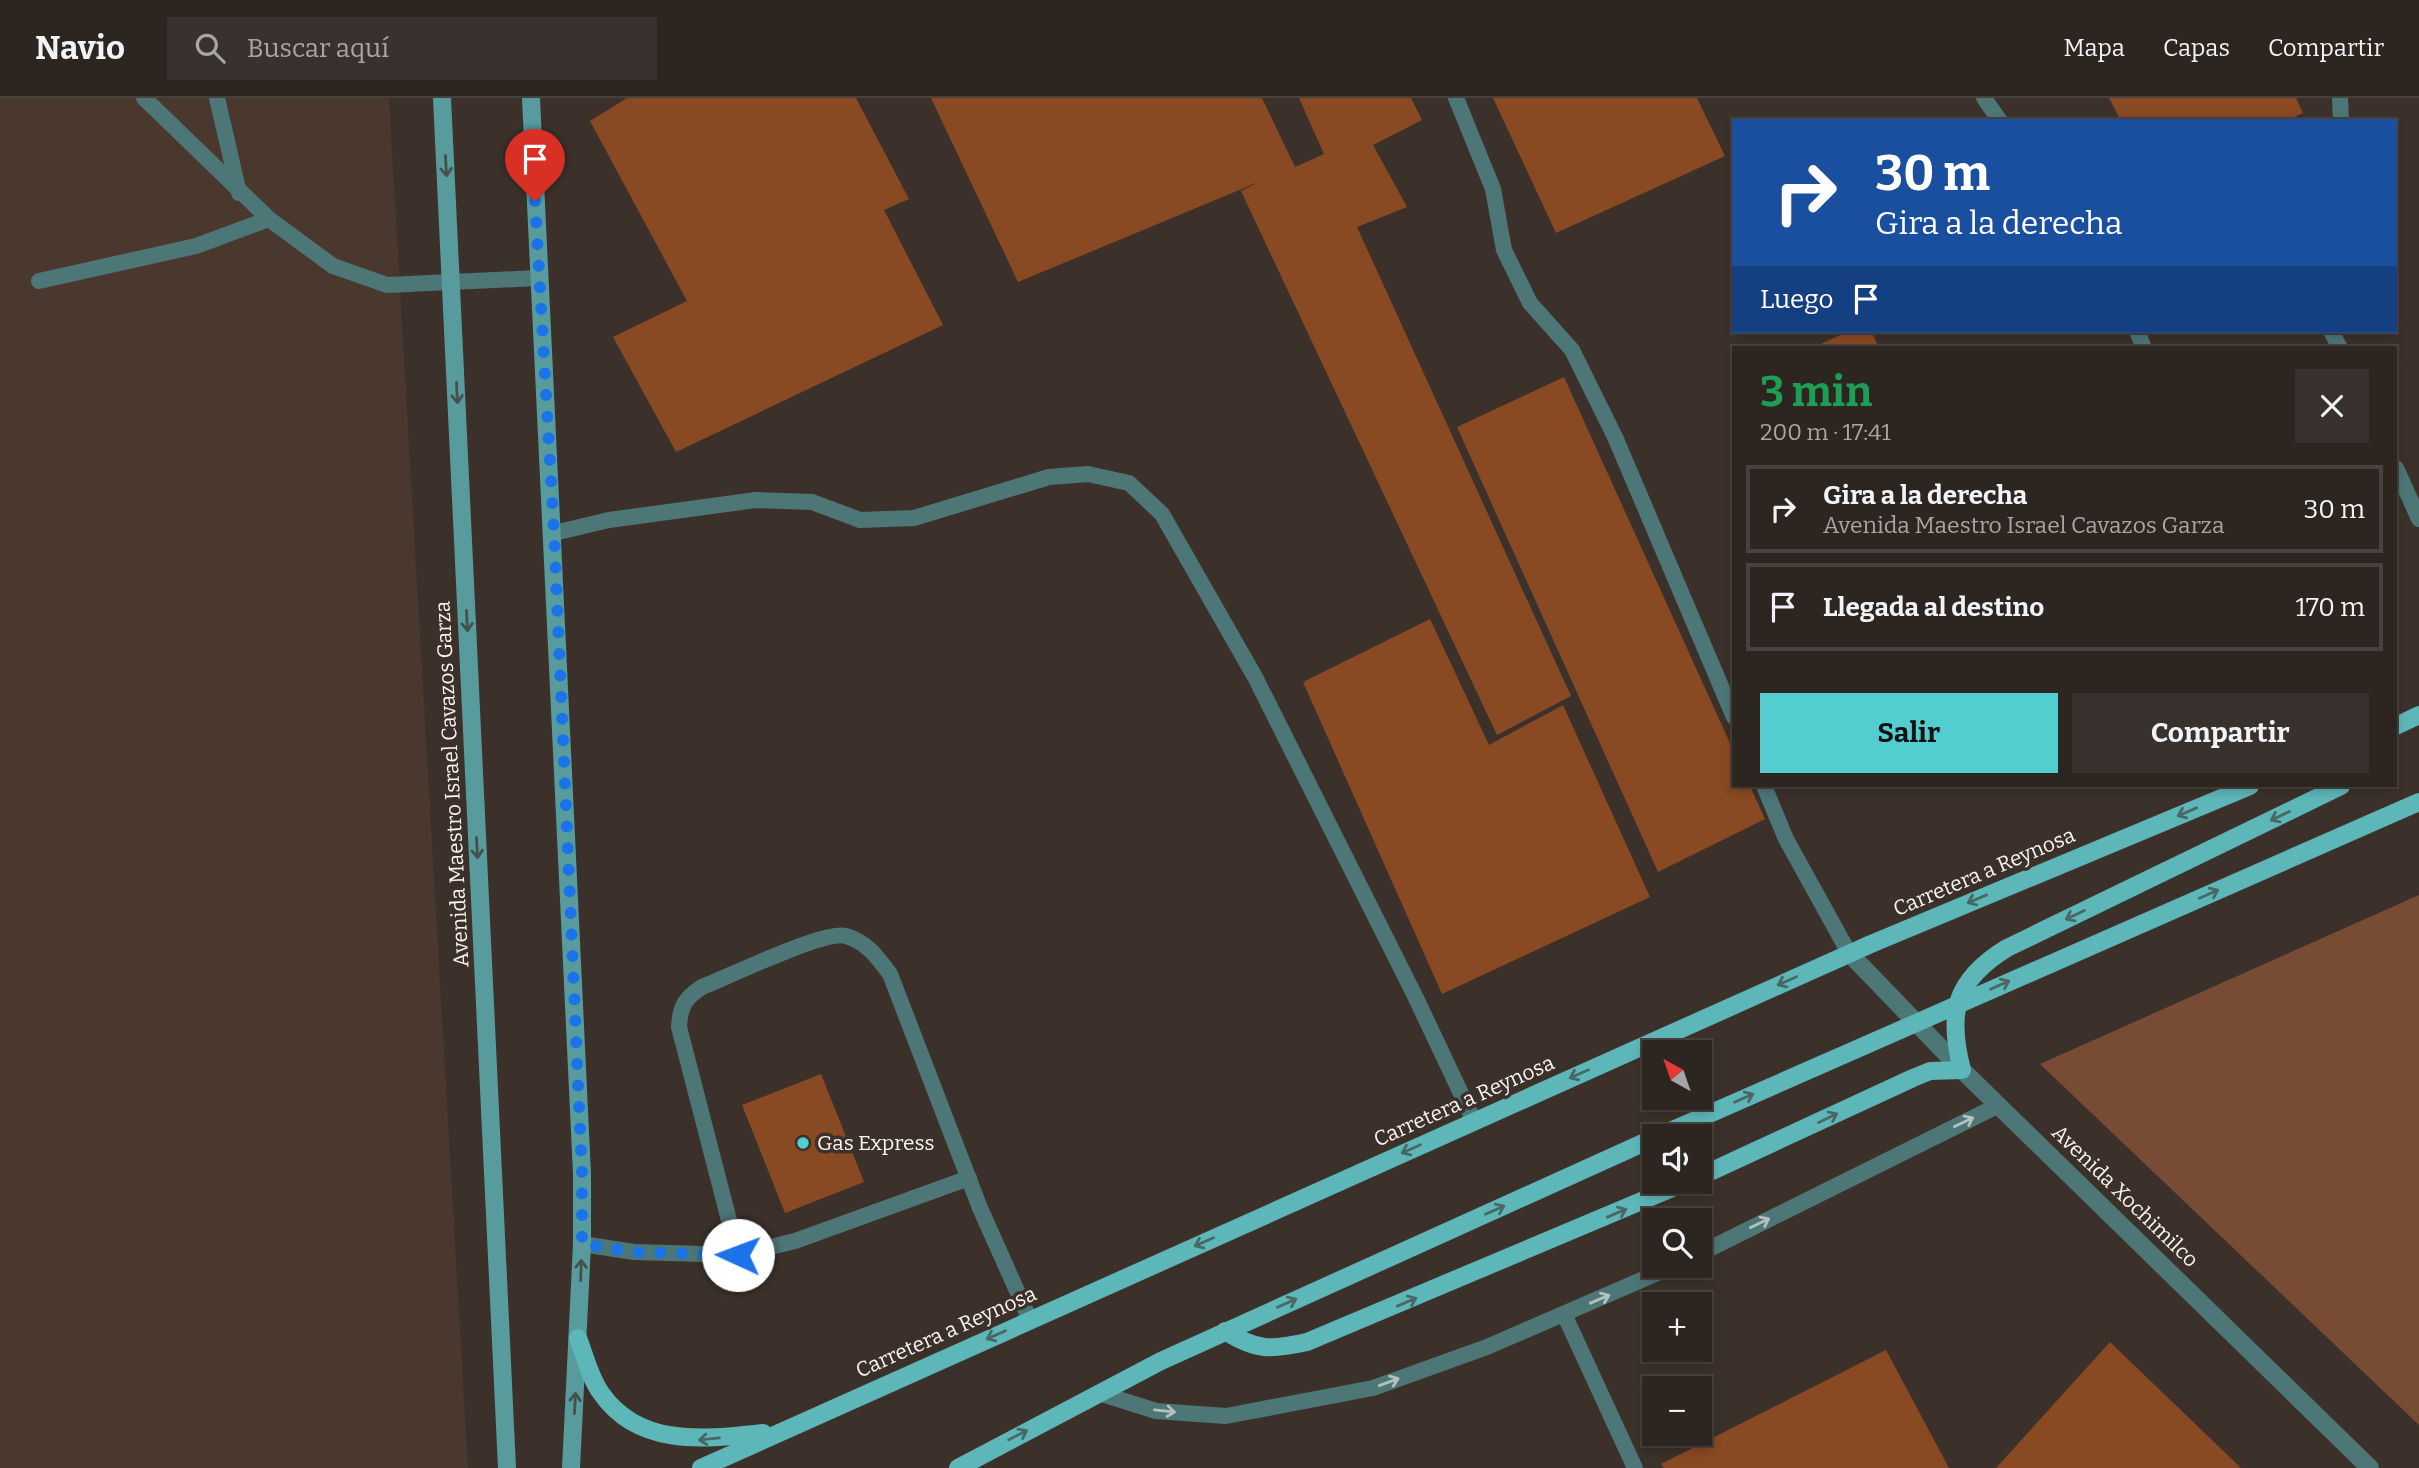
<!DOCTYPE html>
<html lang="es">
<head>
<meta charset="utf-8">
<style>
  :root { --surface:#2d2520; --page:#39312d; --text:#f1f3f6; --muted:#a7a5a5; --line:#48423e; --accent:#52cdd0 }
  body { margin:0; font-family:Bitter,serif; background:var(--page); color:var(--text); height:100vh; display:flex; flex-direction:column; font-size:26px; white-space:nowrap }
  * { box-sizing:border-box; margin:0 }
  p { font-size:23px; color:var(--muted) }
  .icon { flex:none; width:38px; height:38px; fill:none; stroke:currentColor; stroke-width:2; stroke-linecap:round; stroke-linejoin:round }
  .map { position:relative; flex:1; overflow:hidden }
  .details { position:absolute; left:1732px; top:248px; width:665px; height:441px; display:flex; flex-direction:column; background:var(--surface); border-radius:0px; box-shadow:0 4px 10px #0003,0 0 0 2px var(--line) }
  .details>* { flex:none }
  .hud { position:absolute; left:1732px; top:21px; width:665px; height:214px; border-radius:0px; box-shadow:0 4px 10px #0003,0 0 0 2px var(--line); background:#1a4fa0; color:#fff; overflow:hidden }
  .needle { width:46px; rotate:320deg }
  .buttons { position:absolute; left:1642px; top:942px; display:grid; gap:14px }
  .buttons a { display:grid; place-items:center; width:70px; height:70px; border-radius:0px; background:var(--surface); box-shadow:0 4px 10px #0003,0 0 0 2px var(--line); font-size:35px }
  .pin { position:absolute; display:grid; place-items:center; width:60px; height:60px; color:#fff; margin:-72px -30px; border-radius:50% 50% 50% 0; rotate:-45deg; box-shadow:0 0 7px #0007 }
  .pin .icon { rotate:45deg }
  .me { position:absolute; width:77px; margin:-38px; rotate:272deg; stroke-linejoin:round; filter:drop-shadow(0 0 5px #0008) }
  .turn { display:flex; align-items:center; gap:24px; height:147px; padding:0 28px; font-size:32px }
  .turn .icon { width:91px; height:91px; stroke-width:2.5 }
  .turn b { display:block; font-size:49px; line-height:60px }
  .then { display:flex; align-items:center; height:66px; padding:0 28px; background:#0003; gap:14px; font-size:26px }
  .round { display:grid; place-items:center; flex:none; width:74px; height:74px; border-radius:0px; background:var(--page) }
  .overview { display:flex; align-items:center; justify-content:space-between; height:119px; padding:0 28px }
  h1 { font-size:42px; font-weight:700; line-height:52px; color:#1e9e55 }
  .button { display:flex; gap:14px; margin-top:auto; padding:14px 28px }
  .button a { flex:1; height:80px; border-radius:0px; background:var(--accent); color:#111; font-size:28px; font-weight:700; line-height:80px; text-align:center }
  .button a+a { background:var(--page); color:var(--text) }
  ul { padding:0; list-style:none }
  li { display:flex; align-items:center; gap:21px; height:88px; margin:0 14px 10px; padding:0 14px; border:4px solid var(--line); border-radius:0px }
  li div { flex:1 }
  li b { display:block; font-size:26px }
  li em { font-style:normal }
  header { display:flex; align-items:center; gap:42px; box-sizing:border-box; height:98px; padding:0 35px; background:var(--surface); border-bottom:2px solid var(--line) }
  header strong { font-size:33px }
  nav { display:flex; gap:38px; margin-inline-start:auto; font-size:24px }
  .search { width:490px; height:63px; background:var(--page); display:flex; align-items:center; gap:18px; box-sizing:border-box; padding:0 24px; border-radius:0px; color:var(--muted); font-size:26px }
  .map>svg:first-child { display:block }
  .built { fill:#4a382e }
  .green { fill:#784c34 }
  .building { fill:#894922 }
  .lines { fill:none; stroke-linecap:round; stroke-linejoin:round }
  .service { stroke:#4d7677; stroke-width:16 }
  .tertiary { stroke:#4d7677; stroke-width:18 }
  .secondary { stroke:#579b9c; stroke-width:18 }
  .primary { stroke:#5db7b9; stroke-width:18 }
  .oneway { stroke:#44514c }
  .oneway2 { stroke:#496763 }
  .oneway3 { stroke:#b5c1bf }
  .route { stroke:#1a73e8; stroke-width:12; stroke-dasharray:0 21.6 }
  .poi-dot { fill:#52cdd0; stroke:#3c312a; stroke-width:2.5 }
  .labels { text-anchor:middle; stroke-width:7; stroke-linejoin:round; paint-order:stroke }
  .street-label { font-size:21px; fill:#fbf3ef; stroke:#3c312a }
  .poi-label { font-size:21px; fill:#fbf3ef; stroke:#3c312a; text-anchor:start }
</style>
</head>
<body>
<header>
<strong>Navio</strong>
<div class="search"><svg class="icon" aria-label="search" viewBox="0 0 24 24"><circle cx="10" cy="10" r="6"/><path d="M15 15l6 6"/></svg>Buscar aquí</div>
<nav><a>Mapa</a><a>Capas</a><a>Compartir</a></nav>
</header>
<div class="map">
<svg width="2419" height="1370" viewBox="0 0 2419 1370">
  <rect width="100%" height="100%" fill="#3c312a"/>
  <path class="built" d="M 0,0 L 389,0 L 468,1370 L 0,1370 Z"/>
  <path class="green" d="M 2419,797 L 2419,1327 L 2040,966 Z"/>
  <g class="building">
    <path d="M 627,0 L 856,0 L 909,101 L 884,112 L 943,227 L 676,354 L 613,239 L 687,203 L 590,23 Z"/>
    <path d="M 931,0 L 1262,0 L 1295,69 L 1324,56 L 1299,0 L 1411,0 L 1422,22 L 1373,47 L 1407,109 L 1357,129 L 1571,598 L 1497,637 L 1241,93 L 1261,83 L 1018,184 Z"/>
    <path d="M 1493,0 L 1697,0 L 1725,58 L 1556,135 Z"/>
    <path d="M 2109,0 L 2296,0 L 2303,15 L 2286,23 L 2121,23 Z"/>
    <path d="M 1849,233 L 1871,233 L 1879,250 L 1812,250 Z"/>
    <path d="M 1564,279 L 1734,654 L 1734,688 L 1750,688 L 1765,721 L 1658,774 L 1457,329 Z"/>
    <path d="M 1430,521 L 1489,647 L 1563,607 L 1650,799 L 1442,896 L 1303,584 Z"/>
    <path d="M 821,976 L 864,1084 L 785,1115 L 742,1007 Z"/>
    <path d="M 2110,1244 L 2241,1370 L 1996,1370 Z"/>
    <path d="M 1886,1252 L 1949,1370 L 1664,1370 L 1661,1366 Z"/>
  </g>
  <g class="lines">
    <g class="service">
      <path d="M 144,0 L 269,121 L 333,168 L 387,187 L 538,180"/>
      <path d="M 217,0 L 239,95"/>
      <path d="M 1456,0 L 1493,91 L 1504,152 L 1530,205 L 1572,252 L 1615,339 L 1734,619"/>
      <path d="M 1984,0 L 2000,23"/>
      <path d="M 2340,0 L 2341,23"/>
      <path d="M 39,183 L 196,148 L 269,121"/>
      <path d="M 2137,233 L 2144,250"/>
      <path d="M 2331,233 L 2340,250"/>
      <path d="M 2396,370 L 2419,421"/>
      <path d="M 554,435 L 609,422 L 756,402 L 812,404 L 860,422 L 914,420 L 1049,379 L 1088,376 L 1129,385 L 1162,416 L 1255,579 L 1415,898 L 1474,1023"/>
      <path d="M 1764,688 L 1786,741 L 1849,855"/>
      <path d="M 582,1146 L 634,1154 L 738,1157 L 795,1143 L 969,1080"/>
      <path d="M 1699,1156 L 1999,1007"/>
      <path d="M 738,1157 L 679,929 C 680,908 685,900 702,889 C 728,879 824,832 846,838 C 867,844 878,860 890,876 L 980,1110 L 1030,1222"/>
      <path d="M 1564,1216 L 1635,1370"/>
      <path d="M 1099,1295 L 1156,1313 L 1226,1318 L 1373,1290 L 1487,1249 L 1676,1167"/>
    </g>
    <path class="tertiary" d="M 1849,855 L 1962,972 L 2370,1370"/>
    <g class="secondary">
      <path d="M 442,0 L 507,1370"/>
      <path d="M 531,0 L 582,1076 L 582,1146 L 571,1370"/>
    </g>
    <g class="primary">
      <path d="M 2396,628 L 2419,617"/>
      <path d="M 1659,1038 L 2419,704"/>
      <path d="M 1699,1079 L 1913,980 L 1930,973 L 1962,972 C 1947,914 1955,882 2007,850 L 2341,688"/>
      <path d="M 1225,1233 C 1257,1253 1271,1252 1307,1244 L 1689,1083"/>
      <path d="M 578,1240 C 585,1258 590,1280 601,1295 C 639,1350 705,1341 763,1335"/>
      <path d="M 701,1370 L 1871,846 L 2250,688"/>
      <path d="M 958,1370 L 1161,1263 L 1654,1040"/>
    </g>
  </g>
  <defs><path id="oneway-shaft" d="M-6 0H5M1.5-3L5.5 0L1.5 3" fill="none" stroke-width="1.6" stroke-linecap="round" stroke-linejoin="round" transform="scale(1.75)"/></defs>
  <g class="oneway">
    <use href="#oneway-shaft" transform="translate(446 68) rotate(87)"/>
    <use href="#oneway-shaft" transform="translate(457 295) rotate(87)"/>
    <use href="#oneway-shaft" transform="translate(467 523) rotate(87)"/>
    <use href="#oneway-shaft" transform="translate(477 750) rotate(87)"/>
    <use href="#oneway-shaft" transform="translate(581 1172) rotate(-88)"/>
    <use href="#oneway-shaft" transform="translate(575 1305) rotate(-87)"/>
  </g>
  <g class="oneway2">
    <use href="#oneway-shaft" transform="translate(2187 714) rotate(157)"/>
    <use href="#oneway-shaft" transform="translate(2280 718) rotate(154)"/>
    <use href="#oneway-shaft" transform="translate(2209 796) rotate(-24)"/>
    <use href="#oneway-shaft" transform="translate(1977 801) rotate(157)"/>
    <use href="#oneway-shaft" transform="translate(2075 817) rotate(154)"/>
    <use href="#oneway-shaft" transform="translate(1787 883) rotate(156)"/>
    <use href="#oneway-shaft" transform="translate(2000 887) rotate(-24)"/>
    <use href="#oneway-shaft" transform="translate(1579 976) rotate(156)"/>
    <use href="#oneway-shaft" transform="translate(1744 1000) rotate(-24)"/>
    <use href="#oneway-shaft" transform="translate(1828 1020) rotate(-25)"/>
    <use href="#oneway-shaft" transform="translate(1411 1051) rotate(156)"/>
    <use href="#oneway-shaft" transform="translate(1495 1112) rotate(-24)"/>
    <use href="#oneway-shaft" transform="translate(1617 1115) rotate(-23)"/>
    <use href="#oneway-shaft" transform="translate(1204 1144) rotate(156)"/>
    <use href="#oneway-shaft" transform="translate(1407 1204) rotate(-23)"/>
    <use href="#oneway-shaft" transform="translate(1287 1205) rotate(-24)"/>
    <use href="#oneway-shaft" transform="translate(996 1237) rotate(156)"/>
    <use href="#oneway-shaft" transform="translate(1018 1337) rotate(-27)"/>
    <use href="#oneway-shaft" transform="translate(709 1341) rotate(174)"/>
  </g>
  <g class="oneway3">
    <use href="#oneway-shaft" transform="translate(1964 1024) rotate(-26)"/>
    <use href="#oneway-shaft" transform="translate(1760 1125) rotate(-26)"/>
    <use href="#oneway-shaft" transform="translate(1600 1201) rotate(-23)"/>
    <use href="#oneway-shaft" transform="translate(1389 1284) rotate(-20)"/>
    <use href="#oneway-shaft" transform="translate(1165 1313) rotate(6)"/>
  </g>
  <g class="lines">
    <path class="route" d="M 535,103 L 554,435 L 582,1076 L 582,1146 L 634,1154 L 738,1157"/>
  </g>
  <circle class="poi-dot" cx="803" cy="1045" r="7"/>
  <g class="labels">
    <g class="street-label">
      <text transform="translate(452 686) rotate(-93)" y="7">Avenida Maestro Israel Cavazos Garza</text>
      <text transform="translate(1984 774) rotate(-23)" y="7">Carretera a Reynosa</text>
      <text transform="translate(1464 1003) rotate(-24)" y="7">Carretera a Reynosa</text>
      <text transform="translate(2125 1098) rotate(44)" y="7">Avenida Xochimilco</text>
      <text transform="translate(946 1234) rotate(-24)" y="7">Carretera a Reynosa</text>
    </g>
    <g class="poi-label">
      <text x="817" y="1052">Gas Express</text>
    </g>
  </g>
</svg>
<div class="buttons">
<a><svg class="needle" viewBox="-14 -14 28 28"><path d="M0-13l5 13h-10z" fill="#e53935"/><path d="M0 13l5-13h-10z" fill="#a7a5a5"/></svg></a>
<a><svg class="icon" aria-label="sound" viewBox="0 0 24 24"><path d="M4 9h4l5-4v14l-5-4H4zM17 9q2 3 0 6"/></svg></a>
<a><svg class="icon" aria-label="search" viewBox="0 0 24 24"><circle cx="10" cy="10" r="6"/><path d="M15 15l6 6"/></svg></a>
<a>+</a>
<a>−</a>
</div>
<div class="pin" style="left:535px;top:103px;background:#d93025"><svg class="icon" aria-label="arrive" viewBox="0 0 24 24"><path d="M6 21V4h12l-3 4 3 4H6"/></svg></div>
<svg class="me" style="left:738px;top:1157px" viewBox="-20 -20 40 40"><circle r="19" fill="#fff"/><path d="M0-13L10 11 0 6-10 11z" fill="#1a73e8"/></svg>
<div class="hud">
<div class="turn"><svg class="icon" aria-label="right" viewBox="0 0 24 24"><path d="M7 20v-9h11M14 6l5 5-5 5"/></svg><div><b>30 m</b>Gira a la derecha</div></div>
<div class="then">Luego<svg class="icon" aria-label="arrive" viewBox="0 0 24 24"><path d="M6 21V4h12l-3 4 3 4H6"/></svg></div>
</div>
<section class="details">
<div class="overview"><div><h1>3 min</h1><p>200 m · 17:41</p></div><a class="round"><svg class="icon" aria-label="close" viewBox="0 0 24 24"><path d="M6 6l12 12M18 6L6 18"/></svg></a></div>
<ul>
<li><svg class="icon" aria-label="right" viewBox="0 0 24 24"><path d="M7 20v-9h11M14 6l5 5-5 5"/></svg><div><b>Gira a la derecha</b><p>Avenida Maestro Israel Cavazos Garza</p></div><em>30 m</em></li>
<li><svg class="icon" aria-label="arrive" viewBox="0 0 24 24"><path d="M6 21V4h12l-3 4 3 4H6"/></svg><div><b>Llegada al destino</b></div><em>170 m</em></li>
</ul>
<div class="button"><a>Salir</a><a>Compartir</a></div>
</section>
</div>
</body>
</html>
